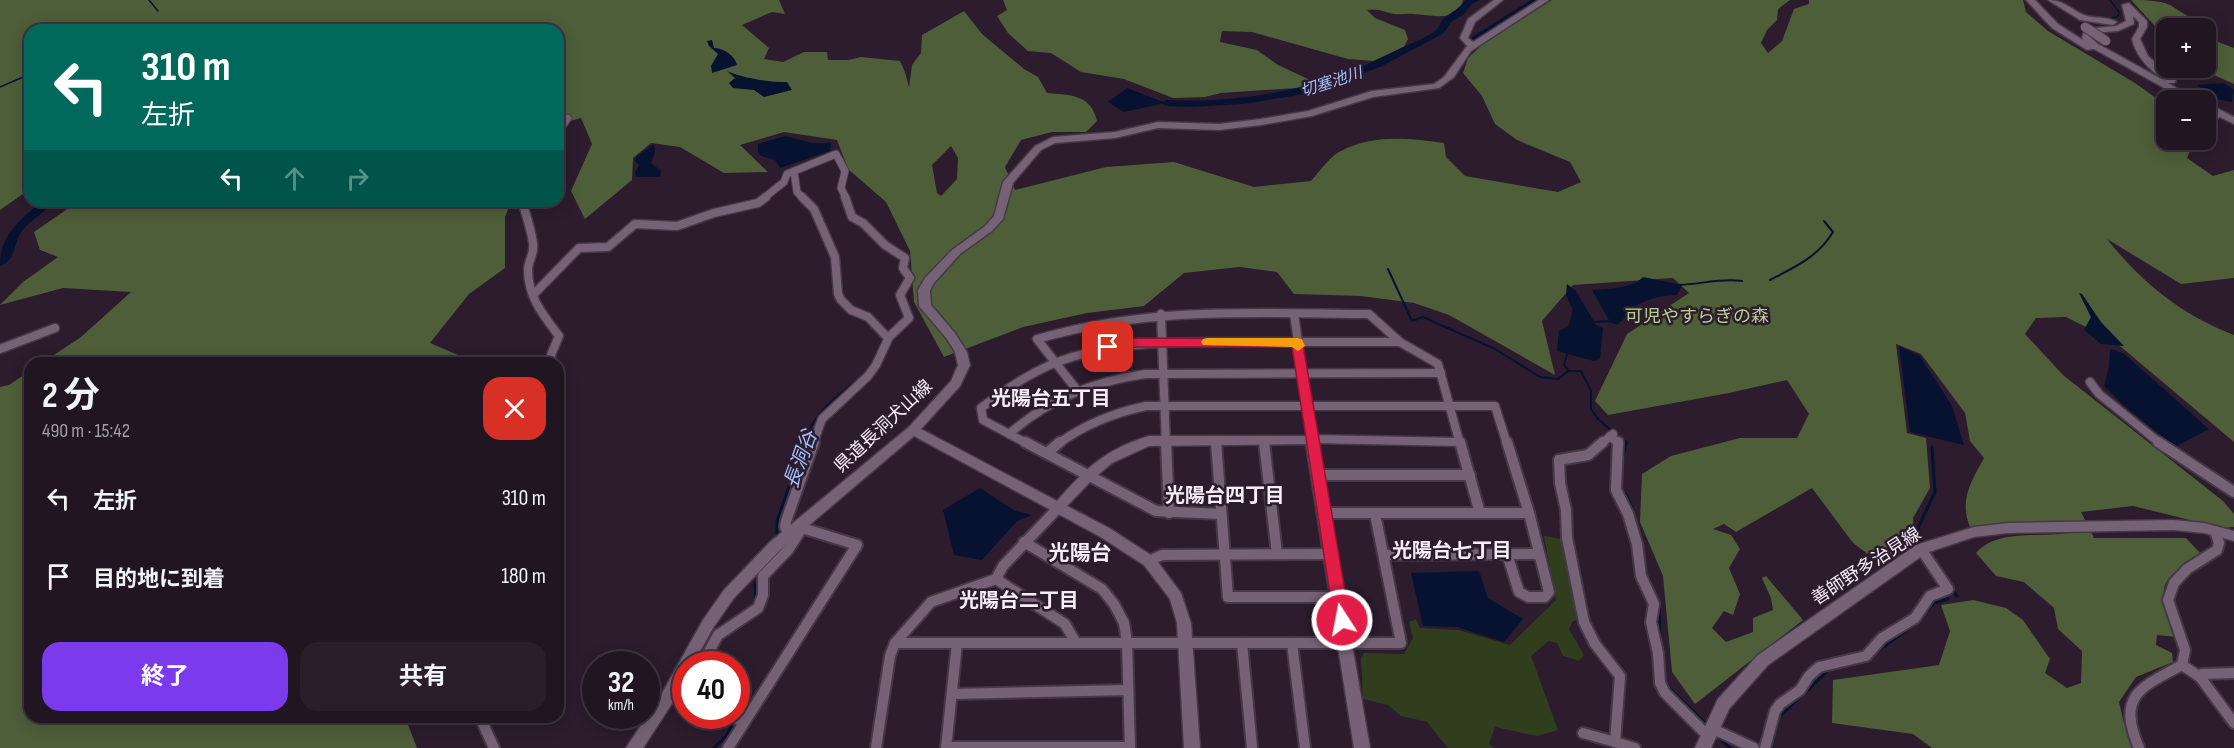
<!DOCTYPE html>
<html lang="ja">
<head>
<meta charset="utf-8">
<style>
  :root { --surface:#211522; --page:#291e2a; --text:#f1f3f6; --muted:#a29fa5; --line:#3e3440; --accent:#7c3aed }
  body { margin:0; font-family:"Sofia Sans Condensed","Noto Sans JP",sans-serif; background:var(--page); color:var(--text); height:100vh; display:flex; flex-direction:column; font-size:22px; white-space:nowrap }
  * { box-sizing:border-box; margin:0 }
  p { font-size:20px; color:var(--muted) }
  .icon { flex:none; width:33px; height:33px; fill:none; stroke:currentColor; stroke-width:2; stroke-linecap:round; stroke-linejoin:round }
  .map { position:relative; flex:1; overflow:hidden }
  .details { position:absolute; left:24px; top:357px; width:540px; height:366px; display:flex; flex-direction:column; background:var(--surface); border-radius:18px; box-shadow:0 3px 15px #0003,0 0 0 2px var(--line) }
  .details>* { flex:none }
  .guide { position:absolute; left:24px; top:24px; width:540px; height:183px; border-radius:18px; box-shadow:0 3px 15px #0003,0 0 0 2px var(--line); background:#00695c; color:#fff; overflow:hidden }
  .controls { position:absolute; left:2156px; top:18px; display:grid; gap:12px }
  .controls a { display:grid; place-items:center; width:60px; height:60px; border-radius:12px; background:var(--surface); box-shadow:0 3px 15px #0003,0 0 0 2px var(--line); font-size:30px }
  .speed { position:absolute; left:582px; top:651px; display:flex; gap:12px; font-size:30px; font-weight:700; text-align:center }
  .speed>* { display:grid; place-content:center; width:78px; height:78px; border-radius:50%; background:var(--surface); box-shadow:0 3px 15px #0003,0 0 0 2px var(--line); line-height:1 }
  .speed small { font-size:15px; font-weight:400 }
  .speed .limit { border:9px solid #d22; background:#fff; color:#111 }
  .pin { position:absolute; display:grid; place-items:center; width:51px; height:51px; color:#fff; margin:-26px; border-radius:12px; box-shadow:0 3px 9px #0006 }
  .me { position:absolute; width:66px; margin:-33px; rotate:349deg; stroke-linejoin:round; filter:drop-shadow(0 0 4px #0008) }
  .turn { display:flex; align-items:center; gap:21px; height:126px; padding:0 18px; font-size:27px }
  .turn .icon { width:78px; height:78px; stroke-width:2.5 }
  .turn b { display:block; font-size:42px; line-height:51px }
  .lanes { display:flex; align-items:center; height:57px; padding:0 18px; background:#0003; justify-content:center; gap:30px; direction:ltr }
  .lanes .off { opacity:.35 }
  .round { display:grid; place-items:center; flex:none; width:63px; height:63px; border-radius:18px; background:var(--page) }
  .summary { display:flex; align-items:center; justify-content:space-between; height:102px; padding:0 18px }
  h1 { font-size:36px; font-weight:700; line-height:45px }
  .button { display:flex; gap:12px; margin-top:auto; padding:12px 18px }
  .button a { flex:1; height:69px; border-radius:18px; background:var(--accent); color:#fff; font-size:24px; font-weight:700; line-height:69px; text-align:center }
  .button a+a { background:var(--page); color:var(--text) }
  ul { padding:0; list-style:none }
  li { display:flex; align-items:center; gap:18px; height:78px; padding:0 18px }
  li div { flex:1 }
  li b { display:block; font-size:22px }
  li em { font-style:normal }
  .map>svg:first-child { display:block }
  .green { fill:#313e1e }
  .forest { fill:#4e5e39; fill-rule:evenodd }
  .water { fill:#06122f }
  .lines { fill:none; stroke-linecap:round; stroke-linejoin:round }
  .stream-far2 { stroke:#06122f; stroke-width:1.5 }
  .stream-far1 { stroke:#06122f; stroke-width:2 }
  .stream { stroke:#06122f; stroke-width:3 }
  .river { fill:#06122f; fill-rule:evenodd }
  .street-far2-casing { stroke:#463947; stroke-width:9 }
  .street-far1-casing { stroke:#463947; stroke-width:11 }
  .street-casing { stroke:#463947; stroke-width:14 }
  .secondary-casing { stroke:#463947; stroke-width:3 }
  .street-far2 { stroke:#766276; stroke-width:7 }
  .street-far1 { stroke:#766276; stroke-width:8 }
  .street { stroke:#766276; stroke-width:10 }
  .secondary { fill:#766276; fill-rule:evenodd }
  .secondary-bridge-casing { stroke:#463947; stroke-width:11; stroke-linecap:butt }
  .secondary-bridge { stroke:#766276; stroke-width:9 }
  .route { fill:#e11d48; stroke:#92132f; stroke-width:1.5 }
  .slow { fill:#f59e0b }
  .labels { text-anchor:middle; stroke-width:5; stroke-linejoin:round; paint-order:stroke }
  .far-water-label { font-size:16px; font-style:italic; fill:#a2bffb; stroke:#2c1c2d }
  .park-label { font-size:18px; fill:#b5d190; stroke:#2c1c2d }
  .street-label { font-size:18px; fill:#f9edf9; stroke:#2c1c2d }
  .neighbourhood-label { font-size:20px; font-weight:bold; fill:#f9edf9; stroke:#2c1c2d }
  .water-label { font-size:20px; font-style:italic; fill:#a2bffb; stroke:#2c1c2d }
  .quarter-label { font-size:21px; font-weight:bold; fill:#f9edf9; stroke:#2c1c2d }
</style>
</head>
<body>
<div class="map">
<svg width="2234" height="748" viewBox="0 0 2234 748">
  <rect width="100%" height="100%" fill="#2c1c2d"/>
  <path class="green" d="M 1544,536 L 1563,539 L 1580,618 L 1572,622 L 1569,629 L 1584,655 L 1579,661 L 1563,656 L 1557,643 L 1549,641 L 1531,656 L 1558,730 L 1537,736 L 1495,727 L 1489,744 L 1494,748 L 1448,748 L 1427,722 L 1401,716 L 1388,705 L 1363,699 L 1361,658 L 1364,653 L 1404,654 L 1413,638 L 1409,622 L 1416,619 L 1420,628 L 1458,630 L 1510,645 L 1556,600 Z"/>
  <g class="forest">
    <path d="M 0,0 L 779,0 L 785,14 L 772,12 L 742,25 L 769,48 L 764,59 L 783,62 L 804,52 L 827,52 L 828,60 L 848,60 L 861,57 L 900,61 L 905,72 L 909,87 L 912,65 L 921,53 L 922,35 L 964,11 L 982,34 L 1024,69 L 1038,77 L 1047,93 C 1070,95 1091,94 1097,121 L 1086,132 L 1052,132 L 1021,140 L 1005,167 L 1015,190 L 1106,167 L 1174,162 L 1254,187 L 1311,181 C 1320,171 1330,156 1341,151 C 1373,134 1410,138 1444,143 L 1446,157 L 1465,176 L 1558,192 L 1581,182 L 1570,162 L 1517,140 L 1495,124 L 1482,96 L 1463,73 L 1468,58 L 1483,44 L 1552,0 L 1790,0 L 1778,9 L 1777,20 L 1767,30 L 1761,43 L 1768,53 L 1782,41 L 1794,9 L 1809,4 L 1809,0 L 2023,0 L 2026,12 L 2048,31 L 2135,83 L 2166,105 L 2166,140 L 2194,140 L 2187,158 L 2213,176 L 2234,170 L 2234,278 L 2181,284 L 2107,239 C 2142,283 2182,315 2234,335 L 2234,442 L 2114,341 L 2066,317 L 2036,318 L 2025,334 L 2063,375 L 2223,501 L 2234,514 L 2234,527 L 2222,528 L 2133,506 L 2081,512 L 2094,538 L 2186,538 L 2202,555 C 2153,581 2159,590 2176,637 L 2157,635 L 2156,645 L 2172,653 L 2173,662 L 2136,677 L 2119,702 L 2124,723 L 2134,748 L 1932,748 L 1913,734 L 1832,723 L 1833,680 L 1939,665 L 1950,631 L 1941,605 L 1973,600 L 2006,608 L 2023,620 L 2050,659 L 2045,673 L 2067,688 L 2081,683 L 2082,651 L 2058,629 L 2054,608 L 2024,582 L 1996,576 L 1976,553 C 1998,528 2039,538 2069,533 L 2060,521 L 1970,527 C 1959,500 1971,482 1984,458 L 1970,441 L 1965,413 L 1921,354 L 1896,344 L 1907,433 L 1926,438 L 1930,488 L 1913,518 L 1914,545 L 1876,560 L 1853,543 L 1812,488 L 1736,532 L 1724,524 L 1713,529 L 1731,535 L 1740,549 L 1729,568 L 1740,594 L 1733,615 L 1724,611 L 1712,628 L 1726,642 L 1753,632 L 1753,618 L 1773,610 L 1771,598 L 1762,578 L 1766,576 L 1803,620 L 1695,704 L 1672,672 L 1663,576 L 1640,522 L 1642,474 L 1671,456 L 1740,438 L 1797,438 L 1809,414 L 1787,380 L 1729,393 L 1608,415 L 1595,401 L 1627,334 L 1689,293 L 1673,278 L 1573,285 L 1542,321 L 1555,375 L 1449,315 L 1414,303 L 1361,296 L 1294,294 L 1277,272 L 1239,267 L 1184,273 L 1144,306 L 1087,313 L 1023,327 L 944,357 L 914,302 L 910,251 L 886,202 L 848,169 L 837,140 L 784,132 L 740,145 L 768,172 L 724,173 L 680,147 L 651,143 L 633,158 L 632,180 L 585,219 L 571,191 L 592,144 L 581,118 L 558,124 L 558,30 L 30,30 L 30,189 L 0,210 ZM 951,146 L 958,158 L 957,179 L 941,196 L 937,193 L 932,165 Z"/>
    <path d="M 1003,0 L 1463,0 C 1459,23 1431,15 1414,14 C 1408,13 1401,15 1395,14 C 1384,12 1378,8 1367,10 L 1375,18 L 1405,30 L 1408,39 L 1404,47 L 1373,61 L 1348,59 L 1252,32 L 1222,31 L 1220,42 L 1257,50 L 1278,65 L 1310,80 L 1311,87 L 1221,93 L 1205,97 L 1173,98 L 1124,79 L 1081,72 L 1051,53 L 1028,51 L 1008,33 L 997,16 L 1007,10 Z"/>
    <path d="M 2131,0 C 2144,0 2158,0 2170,5 C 2180,11 2188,17 2200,22 L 2201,28 L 2166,28 L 2166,38 Z"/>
    <path d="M 2205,37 L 2234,48 L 2234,84 L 2198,68 L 2205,68 Z"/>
    <path d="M 79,201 L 511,201 L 505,217 L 505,268 L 469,294 L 430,343 L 465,358 L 456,363 L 42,363 L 81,337 L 131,292 L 63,288 L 0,305 L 23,282 L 58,257 L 40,250 L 34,232 Z"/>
    <path d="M 30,371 L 30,717 L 405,717 L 417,748 L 0,748 L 0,387 L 9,385 Z"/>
  </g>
  <g class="water">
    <path d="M 712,40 L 714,48 C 724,48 735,56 737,65 L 712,73 L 711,66 L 718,54 L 709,46 L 707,41 Z"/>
    <path d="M 726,70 C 736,77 772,83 787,82 L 792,90 L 764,97 L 754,90 L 733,88 L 729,83 L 735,78 Z"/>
    <path d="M 2224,83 L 2234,90 L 2232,102 L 2217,99 L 2197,85 Z"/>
    <path d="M 1127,88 L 1166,103 L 1123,112 L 1108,102 Z"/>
    <path d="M 785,136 L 812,143 L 831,143 L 830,151 L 780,168 L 775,160 L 761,156 L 758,152 L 758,144 Z"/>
    <path d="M 654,144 L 655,152 L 651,163 L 661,171 L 660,177 L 637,177 L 635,173 L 639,165 L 635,161 L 636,157 Z"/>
    <path d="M 1643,277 L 1682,285 L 1677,295 C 1658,296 1645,299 1629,310 L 1627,316 L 1617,325 L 1610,322 L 1592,290 C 1609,288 1630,290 1643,277 Z"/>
    <path d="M 1567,284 L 1576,291 L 1596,325 L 1603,328 L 1600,359 L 1594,361 L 1557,351 L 1559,331 L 1568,327 L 1573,310 L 1566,295 Z"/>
    <path d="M 2079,293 L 2082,294 L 2101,322 L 2124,346 L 2101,344 L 2084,330 L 2091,317 Z"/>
    <path d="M 1899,346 L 1920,356 L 1952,406 L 1964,445 L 1910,432 Z"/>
    <path d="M 2110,349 L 2123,353 L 2209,429 L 2175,447 L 2122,404 L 2104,386 L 2109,367 Z"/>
    <path d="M 980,488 L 1015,511 L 1032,515 L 1017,521 L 982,560 L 954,555 L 943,510 Z"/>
    <path d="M 1479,571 L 1488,598 L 1523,619 L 1504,642 L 1457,627 L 1423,626 L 1411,573 Z"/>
  </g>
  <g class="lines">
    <g class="stream-far2">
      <path d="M 149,0 L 158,11"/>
      <path d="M 2110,0 L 2119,12 L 2118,16 L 2112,18"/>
      <path d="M 142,30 L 158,26"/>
      <path d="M 0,87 L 30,74"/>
    </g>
    <g class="stream-far1">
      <path d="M 868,222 L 878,233"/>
      <path d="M 1388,269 L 1412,321 L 1423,317 L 1495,349 L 1540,377 L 1558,379 L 1568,371 L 1581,371 L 1591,391 L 1591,409 L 1598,419 L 1612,431"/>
      <path d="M 1770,280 C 1795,267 1818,257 1833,232 L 1824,221"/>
      <path d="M 1680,285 C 1701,284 1721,278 1742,281"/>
      <path d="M 896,296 L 904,318"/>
      <path d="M 1593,322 L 1611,321"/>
      <path d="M 1568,352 L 1564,365 L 1568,370"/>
      <path d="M 871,366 L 883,338"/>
      <path d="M 1617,434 L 1627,444"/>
      <path d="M 803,444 C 814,411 840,394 866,373"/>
    </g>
    <g class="stream">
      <path d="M 1622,462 L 1626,442"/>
      <path d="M 1622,491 L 1627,496 L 1632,509"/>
      <path d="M 777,538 L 777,522 L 804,442"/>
      <path d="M 1642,544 L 1646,573"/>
      <path d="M 1922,544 L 1918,528 L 1935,492 L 1932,447"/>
      <path d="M 1651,586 L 1659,607 L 1660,638"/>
      <path d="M 1952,589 L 1957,596"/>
      <path d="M 752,607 L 756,600 L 755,583 L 760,577"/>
      <path d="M 1923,615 L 1934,603 L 1948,599"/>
      <path d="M 1663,652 L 1664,671"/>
      <path d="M 1874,654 L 1915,624"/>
      <path d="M 695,664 L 713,634"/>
      <path d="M 1842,667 L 1868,660"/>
      <path d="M 1668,687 L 1707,725"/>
      <path d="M 712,716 L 722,720"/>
      <path d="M 1717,736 L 1730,748"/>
      <path d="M 714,748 L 727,735 L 733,723"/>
      <path d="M 1771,748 L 1779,717 L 1830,669"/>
    </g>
    <g class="river">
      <path d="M 1466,0 L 1480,0 L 1472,4 L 1463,15 L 1451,22 L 1444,33 L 1382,66 L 1328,87 L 1298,95 L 1243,104 L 1190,107 L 1166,106 L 1161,103 L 1166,100 C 1249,104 1328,87 1401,48 C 1412,43 1429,37 1437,29 C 1441,25 1441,20 1445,17 C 1454,11 1458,9 1466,0 Z"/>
      <path d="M 1531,0 L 1542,0 L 1475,42 L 1467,40 Z"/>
      <path d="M 42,201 L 55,201 C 46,212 31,219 22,231 C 13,242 17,260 0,266 C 0,234 20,220 42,201 Z"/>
    </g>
    <g class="street-far2-casing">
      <g id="street-far2">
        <path d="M 558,132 L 568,118"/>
        <path d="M 794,172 L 797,192 L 803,198"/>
        <path d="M 764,198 L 784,182 L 787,174 L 836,154 L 845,171 L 841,188 L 846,198"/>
      </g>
    </g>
    <g class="street-far1-casing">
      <g id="street-far1">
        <path d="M 802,197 L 814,209 L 835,257 L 838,294 L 841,300 L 851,310 L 868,317 L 888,338"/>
        <path d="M 522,201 C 526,215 531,229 533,243 C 535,254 528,260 528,270 C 528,297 543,315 559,336 L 551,355 L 552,363"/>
        <path d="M 534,294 L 579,248 L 608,247 L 635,224 L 677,226 L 714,213 L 758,203 L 766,197"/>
        <path d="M 1161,314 L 1166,444"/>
        <path d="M 1294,314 L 1312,439 L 1461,442"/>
        <path d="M 0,349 L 55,328"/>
        <path d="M 2090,382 L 2099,394 L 2161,444"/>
        <path d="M 1076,389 L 1037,339 C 1151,306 1252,313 1369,314 L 1400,342 L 1438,364 L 1460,444"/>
        <path d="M 1009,434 C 1049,399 1092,382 1145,374 L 1441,373"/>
        <path d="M 1610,436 L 1619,444"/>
        <path d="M 1216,440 L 1216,444"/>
        <path d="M 1264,440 L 1264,444"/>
        <path d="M 813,444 L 822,419 L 868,376 L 876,365 L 889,337 L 909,318 L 900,295 L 910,278 L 903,268 L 905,258 L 885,245 L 863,223 L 852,217 L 845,197"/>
        <path d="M 1028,444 L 983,420 L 981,408 C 1009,387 1038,367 1072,357 C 1122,342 1175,342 1226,342 C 1284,342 1342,342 1400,342"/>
        <path d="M 1058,444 C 1085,424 1113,413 1146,406 L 1495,406 L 1507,444"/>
        <path d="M 1601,444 L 1613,434"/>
      </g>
    </g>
    <g class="street-casing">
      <g id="street">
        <path d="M 1025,442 L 1156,511 L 1221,514"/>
        <path d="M 1166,442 L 1169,513"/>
        <path d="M 1216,442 L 1228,597 L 1338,597"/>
        <path d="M 1264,442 L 1277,554"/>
        <path d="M 1460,442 L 1480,513"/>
        <path d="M 1507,442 L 1529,513 L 1549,592 L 1545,597 L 1528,597 L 1519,592 L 1507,554"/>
        <path d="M 1603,442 L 1588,455 L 1559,460 L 1560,483 L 1566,510 L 1567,538 L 1584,622 L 1595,644 L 1620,676 L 1615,742 L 1635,748"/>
        <path d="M 1618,442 L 1616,490 L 1628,514 L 1637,544 L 1641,576 L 1654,604 L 1651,622 L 1658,653 L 1660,683 L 1665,693 L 1708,736"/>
        <path d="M 2158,442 L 2234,492"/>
        <path d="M 1047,453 L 1060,442"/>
        <path d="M 1318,475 L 1470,475"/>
        <path d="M 1325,513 L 1529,513"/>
        <path d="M 790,534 L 785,527 L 786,521 L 814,442"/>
        <path d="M 1024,542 L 1102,589 L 1114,604 L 1124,623 L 1127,642 L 1130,748"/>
        <path d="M 1384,555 L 1538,554"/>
        <path d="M 1149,561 L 1162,555 L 1331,554"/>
        <path d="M 996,579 L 1065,624 L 1076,643"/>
        <path d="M 895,643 L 1401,643 L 1375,514"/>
        <path d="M 1242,643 L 1252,748"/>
        <path d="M 1292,643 L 1305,748"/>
        <path d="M 702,664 L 718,635 L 758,608 L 763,595 L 763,576 L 788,550 L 802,528"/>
        <path d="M 2182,665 L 2200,677 L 2234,723"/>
        <path d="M 2200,677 L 2202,674 L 2234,673"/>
        <path d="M 952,694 L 1128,690"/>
        <path d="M 724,716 L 744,721"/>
        <path d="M 480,717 L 494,748"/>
        <path d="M 1711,728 L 1754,748"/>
        <path d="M 1583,733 L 1615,742"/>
        <path d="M 946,747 L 1130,747"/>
        <path d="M 728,748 L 857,545 L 799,527"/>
        <path d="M 876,748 L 890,656 L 895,643 L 931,602 L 996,579 L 1003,566 L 1058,508"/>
        <path d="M 946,748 L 957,643"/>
        <path d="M 1765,748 L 1775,711 L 1780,704 L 1800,690 L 1809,676 L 1819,667 L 1866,656 L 1882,638 L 1915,618 L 1930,596 L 1948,589 L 1921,549"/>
        <path d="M 2139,748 C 2117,696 2139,688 2182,665 L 2185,650 L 2168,600 L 2174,583 L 2187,569 L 2217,550 L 2219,543 L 2215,531"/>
      </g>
    </g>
    <g class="secondary-casing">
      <g id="secondary">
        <path d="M 1494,0 L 1503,0 L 1475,22 L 1468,38 L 1473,42 L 1539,0 L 1549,0 L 1471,51 L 1454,77 L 1439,88 L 1373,97 L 1312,116 L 1261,125 L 1219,130 L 1158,128 L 1115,138 L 1055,143 L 1041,150 L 1013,183 L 1003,219 L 992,231 L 960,254 L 934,283 L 930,290 L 931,305 L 955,333 L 967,352 L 970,365 L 960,386 L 921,429 L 1057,501 C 1086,468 1106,449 1149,436 L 1316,436 L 1370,748 L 1354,748 L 1306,444 L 1149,446 L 1112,463 L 1093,479 L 1067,506 L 1109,528 L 1154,557 L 1181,593 L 1191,623 L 1200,748 L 1184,748 L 1177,623 L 1170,599 L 1144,565 L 1099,536 L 914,436 L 780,550 L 734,598 L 713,628 L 693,664 L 686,664 L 686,679 L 671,705 L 643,748 L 626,748 L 661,695 L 703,620 L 724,590 L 770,542 L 909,427 L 951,381 L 958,365 L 955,352 L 947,339 L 919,306 L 918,290 L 925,278 L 952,250 L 984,227 L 994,216 L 1003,182 L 1035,146 L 1053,137 L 1115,132 L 1158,122 L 1219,124 L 1261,119 L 1308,111 L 1372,91 L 1434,84 L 1444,77 L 1467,46 L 1460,38 L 1468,19 Z"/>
        <path d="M 2026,0 L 2035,0 L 2058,24 L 2083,40 L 2082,38 L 2085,29 L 2116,26 L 2126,21 L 2122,5 L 2129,3 L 2147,21 L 2147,27 L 2140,39 L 2148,56 L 2176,81 L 2174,83 L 2168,83 L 2197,100 L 2186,100 L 2094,49 L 2087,50 L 2052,28 ZM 2133,16 L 2139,22 L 2139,27 L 2132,39 C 2137,59 2151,71 2167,82 L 2098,44 L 2090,37 L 2092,33 L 2118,31 L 2134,24 Z"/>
        <path d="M 2048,0 C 2064,0 2070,9 2084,15 C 2094,19 2108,16 2117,22 L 2113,25 L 2080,20 Z"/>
        <path d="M 2205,102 L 2234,117 L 2234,124 L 2220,117 L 2215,120 L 2205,119 L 2205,113 L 2215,114 L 2205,109 Z"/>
        <path d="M 2173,520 L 2204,523 L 2234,531 L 2234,541 L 2204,533 L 2173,530 L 2008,533 L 1974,537 L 1926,553 L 1768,665 L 1729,709 L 1711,748 L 1695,748 L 1718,699 L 1758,655 L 1916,545 L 1974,527 L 2008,523 Z"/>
      </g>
    </g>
    <use href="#street-far2" class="street-far2"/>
    <use href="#street-far1" class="street-far1"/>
    <use href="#street" class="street"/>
    <use href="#secondary" class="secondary"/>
    <g class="secondary-bridge-casing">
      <path id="secondary-bridge" d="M 2085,27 L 2106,41"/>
    </g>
    <use href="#secondary-bridge" class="secondary-bridge"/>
  </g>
  <path class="route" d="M 1137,338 L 1302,339 L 1350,620 L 1348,625 L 1342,627 L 1336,625 L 1334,620 L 1292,347 L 1137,347 L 1108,351 L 1101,347 L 1108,342 Z"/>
  <path class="slow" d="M 1207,338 L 1298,338 L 1302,339 L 1305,346 L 1298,351 L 1292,347 L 1203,345 L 1201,342 L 1203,339 Z"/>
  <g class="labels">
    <g class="far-water-label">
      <text transform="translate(1331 81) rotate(-18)" y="6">切塞池川</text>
    </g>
    <g class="park-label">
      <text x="1697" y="322">可児やすらぎの森</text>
    </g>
    <g class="street-label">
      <text transform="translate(883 426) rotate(-43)" y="6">県道長洞犬山線</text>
      <text transform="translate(1866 566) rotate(-33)" y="6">善師野多治見線</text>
    </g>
    <g class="neighbourhood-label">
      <text x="1051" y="405">光陽台五丁目</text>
      <text x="1225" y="502">光陽台四丁目</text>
      <text x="1452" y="557">光陽台七丁目</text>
      <text x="1019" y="607">光陽台二丁目</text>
    </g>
    <g class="water-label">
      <text transform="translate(800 459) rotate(-70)" y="7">長洞谷</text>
    </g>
    <g class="quarter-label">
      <text x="1080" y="560">光陽台</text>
    </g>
  </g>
</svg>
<div class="controls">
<a>+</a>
<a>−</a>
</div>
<div class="speed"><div>32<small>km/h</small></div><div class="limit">40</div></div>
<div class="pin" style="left:1108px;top:347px;background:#d93025"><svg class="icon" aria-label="arrive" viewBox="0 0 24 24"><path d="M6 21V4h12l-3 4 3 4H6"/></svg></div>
<svg class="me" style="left:1342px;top:620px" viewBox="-20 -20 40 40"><circle r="17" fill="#e11d48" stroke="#fff" stroke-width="3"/><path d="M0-11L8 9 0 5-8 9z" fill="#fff"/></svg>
<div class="guide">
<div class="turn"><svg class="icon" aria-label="left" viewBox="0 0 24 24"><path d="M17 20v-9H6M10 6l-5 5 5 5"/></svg><div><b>310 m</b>左折</div></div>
<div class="lanes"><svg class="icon" aria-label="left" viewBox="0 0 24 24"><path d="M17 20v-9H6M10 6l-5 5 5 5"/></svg><svg class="icon off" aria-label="ahead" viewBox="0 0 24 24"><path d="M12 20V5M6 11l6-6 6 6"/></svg><svg class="icon off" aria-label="right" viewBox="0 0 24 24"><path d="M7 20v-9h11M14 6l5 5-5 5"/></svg></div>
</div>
<section class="details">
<div class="summary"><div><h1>2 分</h1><p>490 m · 15:42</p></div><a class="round" style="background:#d93025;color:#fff"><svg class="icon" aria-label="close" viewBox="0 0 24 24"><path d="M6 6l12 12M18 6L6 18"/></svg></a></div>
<ul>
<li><svg class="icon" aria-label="left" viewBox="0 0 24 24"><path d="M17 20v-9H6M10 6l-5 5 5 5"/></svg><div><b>左折</b></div><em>310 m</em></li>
<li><svg class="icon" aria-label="arrive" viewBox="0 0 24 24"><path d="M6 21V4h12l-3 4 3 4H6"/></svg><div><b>目的地に到着</b></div><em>180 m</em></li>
</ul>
<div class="button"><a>終了</a><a>共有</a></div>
</section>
</div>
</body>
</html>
